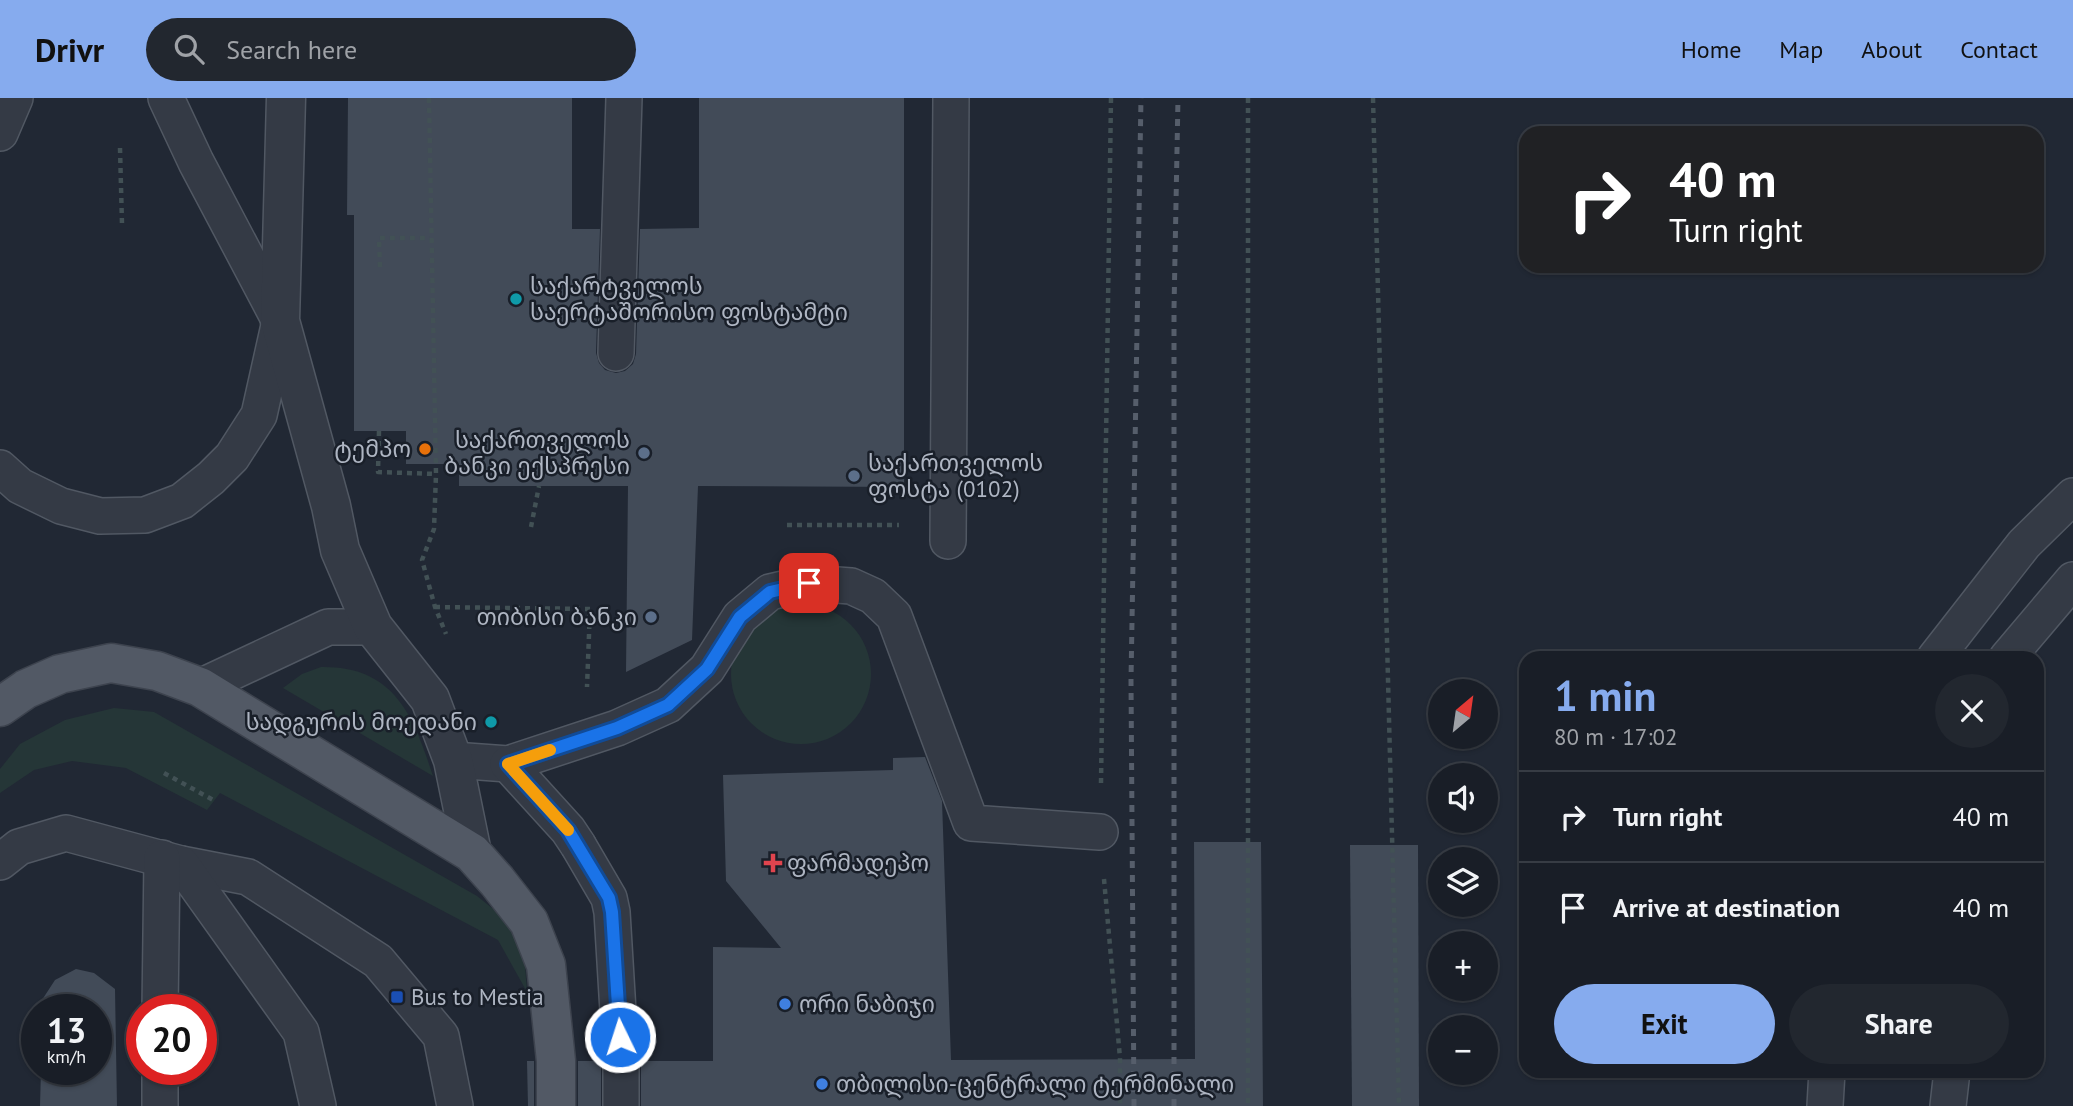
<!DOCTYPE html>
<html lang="en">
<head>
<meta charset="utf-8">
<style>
  :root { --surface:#191e27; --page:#22272f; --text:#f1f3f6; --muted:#9fa2a7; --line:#373c44; --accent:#86abee }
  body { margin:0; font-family:"PT Sans","Noto Sans Georgian",sans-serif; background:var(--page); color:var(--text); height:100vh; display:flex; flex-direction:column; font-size:26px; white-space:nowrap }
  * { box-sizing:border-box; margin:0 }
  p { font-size:23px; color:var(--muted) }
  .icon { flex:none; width:38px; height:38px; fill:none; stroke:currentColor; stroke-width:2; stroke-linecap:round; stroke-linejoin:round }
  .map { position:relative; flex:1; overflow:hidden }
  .details { position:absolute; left:1519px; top:553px; width:525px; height:427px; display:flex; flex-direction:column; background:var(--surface); border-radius:21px; box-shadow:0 2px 5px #0004,0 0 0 2px var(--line) }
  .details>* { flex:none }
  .top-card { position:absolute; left:1519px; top:28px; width:525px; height:147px; border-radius:21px; box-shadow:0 2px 5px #0004,0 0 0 2px var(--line); background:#202124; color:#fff; overflow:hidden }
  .needle { width:46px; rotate:29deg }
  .controls { position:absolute; left:1428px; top:581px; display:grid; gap:14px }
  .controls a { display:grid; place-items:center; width:70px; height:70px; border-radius:50%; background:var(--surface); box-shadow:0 2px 5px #0004,0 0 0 2px var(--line); font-size:35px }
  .speed { position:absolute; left:21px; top:896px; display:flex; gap:14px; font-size:35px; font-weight:700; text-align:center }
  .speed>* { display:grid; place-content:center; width:91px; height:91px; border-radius:50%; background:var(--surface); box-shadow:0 2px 5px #0004,0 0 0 2px var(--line); line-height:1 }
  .speed small { font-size:18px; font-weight:400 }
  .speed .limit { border:10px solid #d22; background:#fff; color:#111 }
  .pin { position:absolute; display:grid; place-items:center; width:60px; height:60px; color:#fff; margin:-30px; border-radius:14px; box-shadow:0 4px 10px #0006 }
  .me { position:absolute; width:77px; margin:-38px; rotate:356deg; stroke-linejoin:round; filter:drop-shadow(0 0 5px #0008) }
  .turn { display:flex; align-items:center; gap:24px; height:147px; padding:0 35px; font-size:32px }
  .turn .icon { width:91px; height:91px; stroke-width:2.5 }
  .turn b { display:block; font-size:49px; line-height:60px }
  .round { display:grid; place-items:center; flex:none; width:74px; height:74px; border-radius:37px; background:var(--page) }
  .summary { display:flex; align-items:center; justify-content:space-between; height:119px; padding:0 35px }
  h1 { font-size:42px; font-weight:600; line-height:52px; color:var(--accent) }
  .button { display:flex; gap:14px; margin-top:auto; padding:14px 35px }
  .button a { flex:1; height:80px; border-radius:42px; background:var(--accent); color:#111; font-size:28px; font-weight:600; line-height:80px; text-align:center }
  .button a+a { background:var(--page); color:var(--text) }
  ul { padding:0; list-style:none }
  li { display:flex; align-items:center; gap:21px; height:91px; padding:0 35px; border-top:2px solid var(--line) }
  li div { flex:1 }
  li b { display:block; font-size:26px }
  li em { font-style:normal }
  header { display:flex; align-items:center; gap:42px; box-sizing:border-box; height:98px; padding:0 35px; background:var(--accent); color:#111 }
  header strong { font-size:33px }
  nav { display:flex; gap:38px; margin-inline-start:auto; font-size:24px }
  .search { width:490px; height:63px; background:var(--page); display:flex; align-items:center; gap:18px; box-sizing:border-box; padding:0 24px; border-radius:38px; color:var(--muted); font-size:26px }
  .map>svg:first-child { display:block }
  .green { fill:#253637 }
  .building { fill:#424b58 }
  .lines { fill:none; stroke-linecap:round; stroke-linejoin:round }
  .service-casing { stroke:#515863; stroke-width:38 }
  .minor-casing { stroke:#515863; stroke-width:41 }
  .primary-casing { stroke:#3d434e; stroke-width:41 }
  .path { stroke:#425155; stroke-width:4.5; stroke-dasharray:5 5; stroke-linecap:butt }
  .service { stroke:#343a45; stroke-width:35 }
  .minor { stroke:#343a45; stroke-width:38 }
  .primary { stroke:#525965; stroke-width:38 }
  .rail { stroke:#565e6b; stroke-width:5; stroke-dasharray:7 7; stroke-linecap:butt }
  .service-bridge-casing { stroke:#515863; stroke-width:38; stroke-linecap:butt }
  .service-bridge { stroke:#343a45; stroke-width:35 }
  .route-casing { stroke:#114b97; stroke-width:18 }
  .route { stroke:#1a73e8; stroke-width:12 }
  .slow { stroke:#f59e0b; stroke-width:12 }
  .culture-dot { fill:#0f9aa8; stroke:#191f29; stroke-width:2.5 }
  .food-dot { fill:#e8710a; stroke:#191f29; stroke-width:2.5 }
  .service-dot { fill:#5c6f8a; stroke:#191f29; stroke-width:2.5 }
  .health-dot { fill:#e0444e; stroke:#191f29; stroke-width:2.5 }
  .transit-dot { fill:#1a4fb4; stroke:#191f29; stroke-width:2.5 }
  .shop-dot { fill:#3f7fe0; stroke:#191f29; stroke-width:2.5 }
  .labels { text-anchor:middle; stroke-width:5; stroke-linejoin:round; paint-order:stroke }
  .poi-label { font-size:23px; fill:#aeb5c2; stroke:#191f29; text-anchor:start }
</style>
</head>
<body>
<header>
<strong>Drivr</strong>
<div class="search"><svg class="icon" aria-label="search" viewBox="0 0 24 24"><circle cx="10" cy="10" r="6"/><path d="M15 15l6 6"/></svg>Search here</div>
<nav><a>Home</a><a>Map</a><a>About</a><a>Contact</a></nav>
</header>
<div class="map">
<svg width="2073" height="1008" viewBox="0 0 2073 1008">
  <rect width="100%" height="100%" fill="#212834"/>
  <g class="green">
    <circle cx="801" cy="576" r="70"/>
    <path d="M 321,569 C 395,568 413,618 433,678 L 283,590 L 302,576 Z"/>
    <path d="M 114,610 L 154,614 L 477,798 L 513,827 L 525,867 L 527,894 L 498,842 L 220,695 L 207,712 L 126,670 L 72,663 L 34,672 L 0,695 L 0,671 L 20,646 L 65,622 Z"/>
  </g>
  <g class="building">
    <path d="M 348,0 L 572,0 L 572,131 L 600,131 L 596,255 L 599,265 L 605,272 L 616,275 L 625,273 L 633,266 L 636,256 L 640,131 L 699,130 L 699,0 L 904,0 L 904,389 L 698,388 L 692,542 L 626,574 L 628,388 L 459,388 L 459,366 L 406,366 L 406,333 L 354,333 L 354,117 L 347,117 Z"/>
    <path d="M 925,659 L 942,703 L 951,962 L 1195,961 L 1194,744 L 1261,744 L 1263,1008 L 641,1008 L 641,963 L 713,963 L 713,849 L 781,850 L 726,783 L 723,677 L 893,672 L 893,660 Z"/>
    <path d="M 1350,747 L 1418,747 L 1419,1008 L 1352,1008 Z"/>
    <path d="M 76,871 L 94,875 L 115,891 L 117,1008 L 40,1008 L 41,971 L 96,971 L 96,912 L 42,912 L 42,902 L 55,882 Z"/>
    <path d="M 527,963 L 534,963 L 534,1008 L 528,1008 Z"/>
    <rect x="578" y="963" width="23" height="45"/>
  </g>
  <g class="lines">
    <g class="service-casing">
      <g id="service">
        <path d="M 0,35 L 15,0"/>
        <path d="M 616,255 L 624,0"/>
        <path d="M 0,370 L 20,388 L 61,408 L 100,418 L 145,417 L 182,403 L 211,380 L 232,359 L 259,317 L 280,223 L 196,64 L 166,0"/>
        <path d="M 948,443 L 951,0"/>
        <path d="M 1935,560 L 2024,446 L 2073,398"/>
        <path d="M 2007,560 L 2073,482"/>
        <path d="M 200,589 L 328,529 L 373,529"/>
        <path d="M 453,662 L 508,666 L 617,630 L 668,607 L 707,571 L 740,519 L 770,494 L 809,485 L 851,488 L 873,498 L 894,518 L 971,725 L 1100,734"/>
        <path d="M 508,666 L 568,732 L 578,747"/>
        <path d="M 0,764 L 19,749 L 66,735 L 181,766 L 248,779 L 378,863 L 441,938 L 455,1008"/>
        <path d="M 181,766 L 301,934 L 318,1008"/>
        <path d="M 160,912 L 162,760"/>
        <path d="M 160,971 L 160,1008"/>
        <path d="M 621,1008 L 621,963"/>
        <path d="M 1825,1008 L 1827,973"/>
        <path d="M 1948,1008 L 1952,973"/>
      </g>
    </g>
    <g class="minor-casing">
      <path id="minor" d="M 286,0 L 280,223 L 331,408 L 340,452 L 373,529 L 430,601 L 453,662 L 472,755"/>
    </g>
    <g class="primary-casing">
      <path id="primary" d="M 0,609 L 26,591 L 60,576 L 111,565 L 157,573 L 200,589 L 472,755 L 497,783 L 529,824 L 546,867 L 556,963 L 556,1008"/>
    </g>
    <g class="path">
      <path d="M 429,0 L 436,376 L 434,431 L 422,462 L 435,509 L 446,536"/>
      <path d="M 1248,0 L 1248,1008"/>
      <path d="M 1373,0 L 1399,1008"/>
      <path d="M 120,50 L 122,126"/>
      <path d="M 380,169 L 379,140 L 430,140"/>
      <path d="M 379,333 L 378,374 L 436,376"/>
      <path d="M 787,427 L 899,427"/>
      <path d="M 531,429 L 539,388"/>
      <path d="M 435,509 L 590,511 L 587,589"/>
      <path d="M 164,675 L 215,703"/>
      <path d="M 1101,685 L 1111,0"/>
      <path d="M 1104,781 L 1120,960 L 1120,1008"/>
    </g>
    <use href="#service" class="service"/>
    <use href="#minor" class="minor"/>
    <use href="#primary" class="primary"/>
    <g class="rail">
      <path d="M 1134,1008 L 1131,582 L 1141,0"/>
      <path d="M 1174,1008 L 1174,211 L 1178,0"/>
    </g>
    <g class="service-bridge-casing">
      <path id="service-bridge" d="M 578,747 L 609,800 L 612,814 L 621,963"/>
    </g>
    <use href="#service-bridge" class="service-bridge"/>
  </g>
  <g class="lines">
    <g class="route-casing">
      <path id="route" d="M 620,939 L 612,814 L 609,800 L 568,732 L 508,666 L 617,630 L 668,607 L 707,571 L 740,519 L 770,494 L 809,485"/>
    </g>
    <use href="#route" class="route"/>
    <path class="slow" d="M 550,652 L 508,666 L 568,732"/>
  </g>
  <g class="culture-dot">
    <circle cx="516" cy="201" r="7"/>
    <circle cx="491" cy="624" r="7"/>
  </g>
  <circle class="food-dot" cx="425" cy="351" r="7"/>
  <g class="service-dot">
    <circle cx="644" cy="355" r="7"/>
    <circle cx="854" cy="378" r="7"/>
    <circle cx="651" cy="519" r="7"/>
  </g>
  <path class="health-dot" d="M769.5 754.5h7v7h7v7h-7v7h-7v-7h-7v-7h7z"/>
  <rect class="transit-dot" x="390" y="892" width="14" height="14" rx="3.5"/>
  <g class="shop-dot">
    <circle cx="785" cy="906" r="7"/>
    <circle cx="822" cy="986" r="7"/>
  </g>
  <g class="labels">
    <g class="poi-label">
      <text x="530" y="196">საქარტველოს<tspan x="530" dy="26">საერტაშორისო ფოსტამტი</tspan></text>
      <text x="630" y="350" text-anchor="end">საქართველოს<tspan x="630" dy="26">ბანკი ექსპრესი</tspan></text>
      <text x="411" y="359" text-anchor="end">ტემპო</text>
      <text x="868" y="373">საქართველოს<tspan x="868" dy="26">ფოსტა (0102)</tspan></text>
      <text x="637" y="527" text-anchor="end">თიბისი ბანკი</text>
      <text x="477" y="632" text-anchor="end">სადგურის მოედანი</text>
      <text x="787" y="773">ფარმადეპო</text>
      <text x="411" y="907">Bus to Mestia</text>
      <text x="799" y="914">ორი ნაბიჯი</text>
      <text x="836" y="994">თბილისი-ცენტრალი ტერმინალი</text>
    </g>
  </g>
</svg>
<div class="controls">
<a><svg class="needle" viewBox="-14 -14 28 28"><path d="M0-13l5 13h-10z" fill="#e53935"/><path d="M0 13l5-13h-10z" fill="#9fa2a7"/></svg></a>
<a><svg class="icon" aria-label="sound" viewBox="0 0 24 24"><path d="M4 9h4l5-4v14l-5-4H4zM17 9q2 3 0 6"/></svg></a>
<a><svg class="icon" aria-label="layers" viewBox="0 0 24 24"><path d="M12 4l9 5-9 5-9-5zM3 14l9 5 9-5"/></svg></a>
<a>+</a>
<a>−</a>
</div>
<div class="speed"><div>13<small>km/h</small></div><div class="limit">20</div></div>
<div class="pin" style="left:809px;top:485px;background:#d93025"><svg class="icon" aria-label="arrive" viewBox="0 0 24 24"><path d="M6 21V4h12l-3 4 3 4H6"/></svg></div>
<svg class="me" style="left:620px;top:939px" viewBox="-20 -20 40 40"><circle r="17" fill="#1a73e8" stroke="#fff" stroke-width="3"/><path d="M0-11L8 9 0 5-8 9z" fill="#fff"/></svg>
<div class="top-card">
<div class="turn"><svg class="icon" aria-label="right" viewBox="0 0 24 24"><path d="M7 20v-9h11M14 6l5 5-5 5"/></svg><div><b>40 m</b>Turn right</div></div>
</div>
<section class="details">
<div class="summary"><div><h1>1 min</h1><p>80 m · 17:02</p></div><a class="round"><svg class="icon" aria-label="close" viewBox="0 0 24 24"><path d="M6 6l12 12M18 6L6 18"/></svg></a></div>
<ul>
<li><svg class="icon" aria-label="right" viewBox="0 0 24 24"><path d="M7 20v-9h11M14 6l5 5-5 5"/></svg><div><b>Turn right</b></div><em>40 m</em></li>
<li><svg class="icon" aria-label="arrive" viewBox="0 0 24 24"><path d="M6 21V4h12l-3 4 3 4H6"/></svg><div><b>Arrive at destination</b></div><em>40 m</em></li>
</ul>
<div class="button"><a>Exit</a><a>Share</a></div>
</section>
</div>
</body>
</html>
